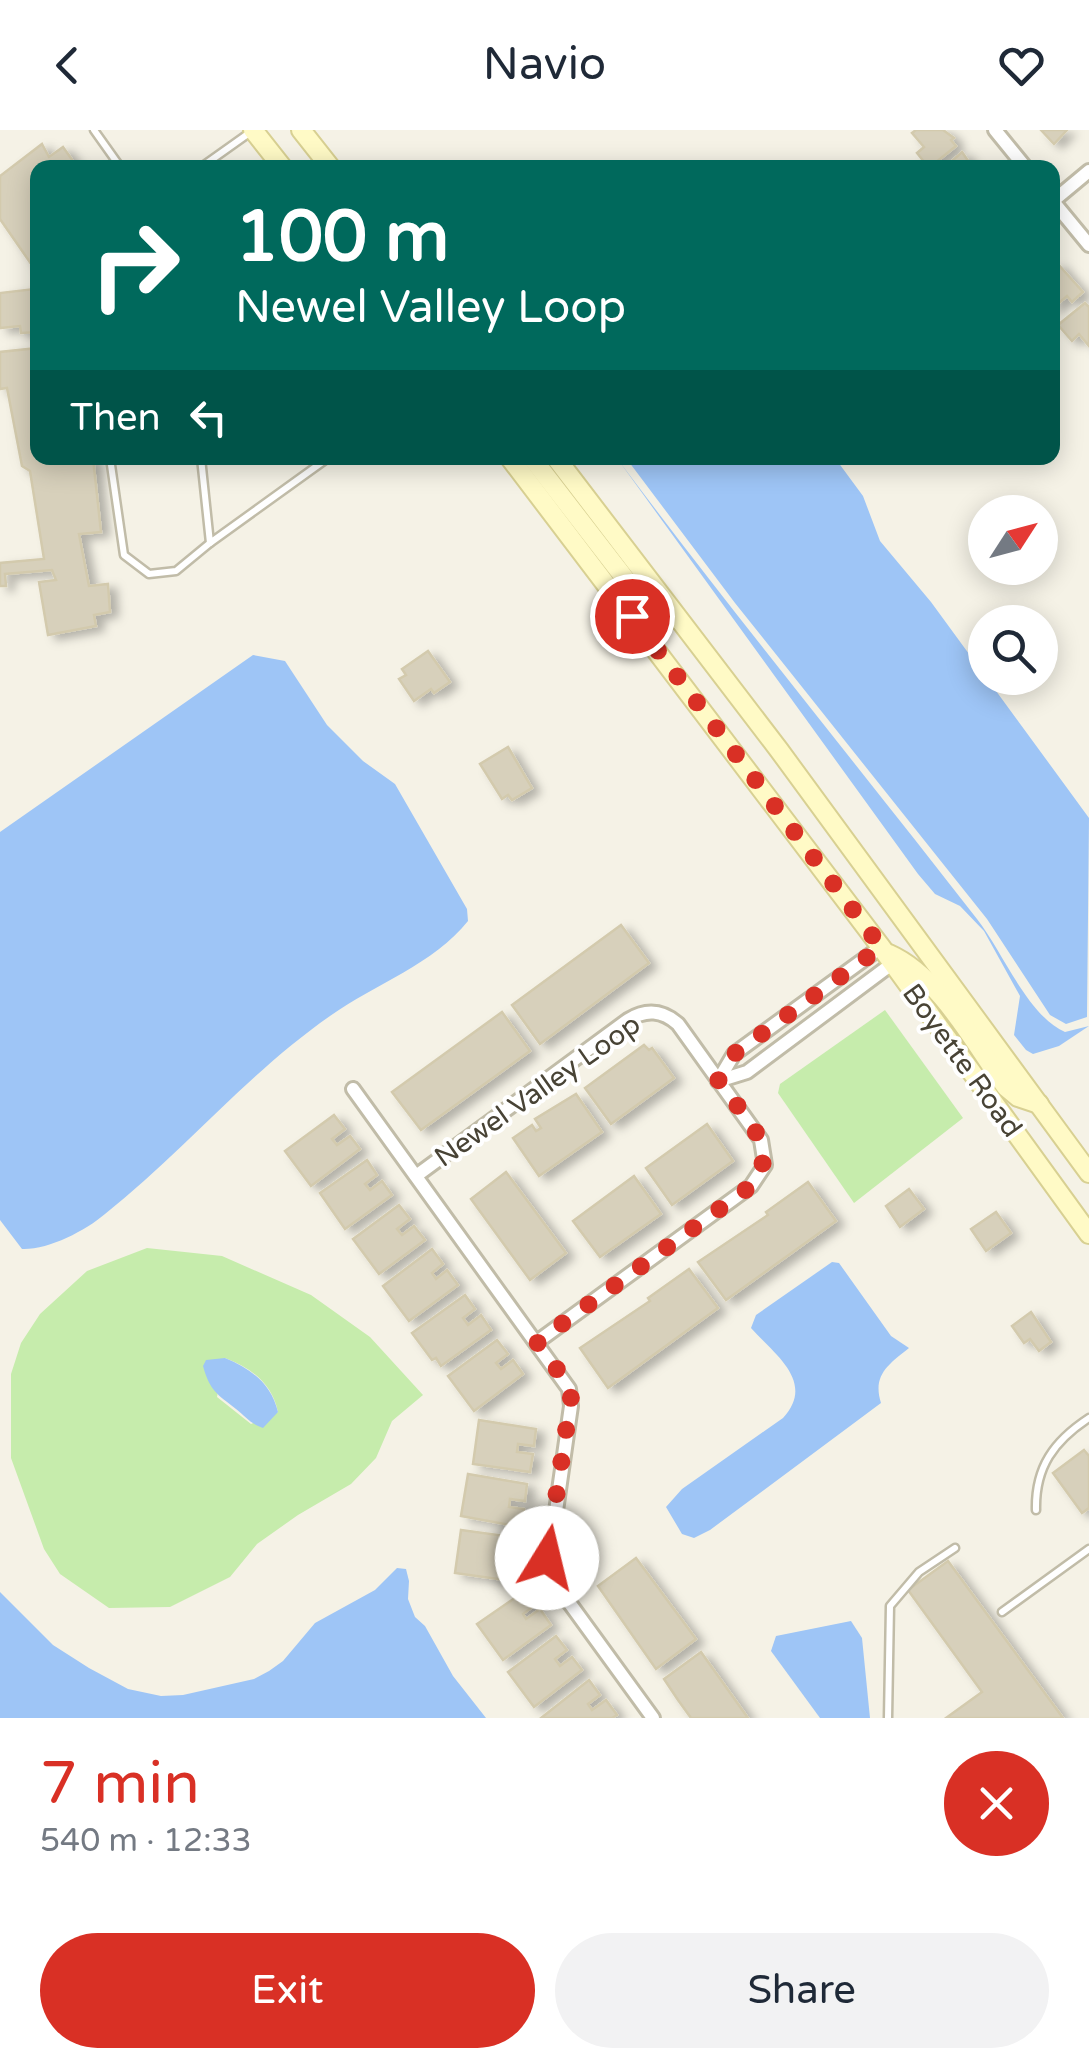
<!DOCTYPE html>
<html lang="en">
<head>
<meta charset="utf-8">
<style>
  :root { --surface:#fff; --page:#f2f2f3; --text:#1f2937; --muted:#747a83; --accent:#d93025 }
  body { margin:0; font-family:"Varela Round",sans-serif; background:var(--page); color:var(--text); height:100vh; display:flex; flex-direction:column; font-size:38px; white-space:nowrap }
  * { box-sizing:border-box; margin:0 }
  p { font-size:32px; color:var(--muted) }
  .icon { flex:none; width:55px; height:55px; fill:none; stroke:currentColor; stroke-width:2; stroke-linecap:round; stroke-linejoin:round }
  .map { position:relative; height:1588px; overflow:hidden }
  .sheet { display:flex; flex-direction:column; background:var(--surface); flex:1 }
  .sheet>* { flex:none }
  .top-card { position:absolute; left:30px; top:30px; width:1030px; height:305px; border-radius:20px; box-shadow:0 5px 25px #0003; background:#00695c; color:#fff; overflow:hidden }
  .needle { width:65px; rotate:54deg }
  .fabs { position:absolute; left:968px; top:365px; display:grid; gap:20px }
  .fabs a { display:grid; place-items:center; width:90px; height:90px; border-radius:50%; background:var(--surface); box-shadow:0 5px 25px #0003; font-size:50px }
  .pin { position:absolute; display:grid; place-items:center; width:85px; height:85px; color:#fff; margin:-42px; border:5px solid #fff; border-radius:50%; box-shadow:0 2px 10px #0007 }
  .me { position:absolute; width:110px; margin:-55px; rotate:9deg; stroke-linejoin:round; filter:drop-shadow(0 0 8px #0008) }
  .turn { display:flex; align-items:center; gap:35px; height:210px; padding:0 40px; font-size:45px }
  .turn .icon { width:130px; height:130px; stroke-width:2.5 }
  .turn b { display:block; font-size:70px; line-height:85px }
  .then { display:flex; align-items:center; height:95px; padding:0 40px; background:#0003; gap:20px; font-size:38px }
  .round { display:grid; place-items:center; flex:none; width:105px; height:105px; border-radius:52px; background:var(--page) }
  .head { display:flex; align-items:center; justify-content:space-between; height:170px; padding:0 40px }
  h1 { font-size:60px; font-weight:600; line-height:75px; color:var(--accent) }
  .action { display:flex; gap:20px; margin-top:auto; padding:20px 40px }
  .action a { flex:1; height:115px; border-radius:60px; background:var(--accent); color:#fff; font-size:40px; font-weight:600; line-height:115px; text-align:center }
  .action a+a { background:var(--page); color:var(--text) }
  header { display:flex; justify-content:space-between; align-items:center; height:130px; padding:0 40px; background:var(--surface); font-size:45px; font-weight:600 }
  .map>svg:first-child { display:block }
  .green { fill:#c6ecac; fill-rule:evenodd }
  .water { fill:#9ec5f6 }
  .building { fill:#d7d0bb; stroke:#d3caad; stroke-width:2.5; filter:url(#shadow) }
  .lines { fill:none; stroke-linecap:round; stroke-linejoin:round }
  .service-casing { stroke:#c1bca8; stroke-width:11 }
  .minor-casing { stroke:#c1bca8; stroke-width:18 }
  .secondary-casing { stroke:#d8d092; stroke-width:22 }
  .service { stroke:#fff; stroke-width:6 }
  .minor { stroke:#fff; stroke-width:12 }
  .secondary { stroke:#fffac6; stroke-width:18 }
  .route { stroke:#d93025; stroke-width:18; stroke-dasharray:0 32.4 }
  .labels { text-anchor:middle; stroke-width:8; stroke-linejoin:round; paint-order:stroke }
  .street-label { font-size:28px; fill:#484335; stroke:#fff }
</style>
</head>
<body>
<header><svg class="icon" aria-label="back" viewBox="0 0 24 24"><path d="M15 5l-7 7 7 7"/></svg>Navio<svg class="icon" aria-label="heart" viewBox="0 0 24 24"><path d="M12 20l-8-8c-3-5 5-10 8-4 3-6 11-1 8 4z"/></svg></header>
<div class="map">
<svg width="1089" height="1588" viewBox="0 0 1089 1588">
  <defs>
    <filter id="shadow"><feDropShadow dx="8" dy="4.5" stdDeviation="5" flood-color="#0004"/></filter>
  </defs>
  <rect width="100%" height="100%" fill="#f5f2e6"/>
  <g class="green">
    <path d="M 885,880 L 963,988 L 854,1073 L 778,963 L 780,954 Z"/>
    <path d="M 147,1118 L 222,1126 L 311,1165 L 370,1207 L 423,1265 L 392,1291 L 376,1328 L 351,1354 L 298,1385 L 257,1414 L 230,1447 L 170,1477 L 109,1478 L 60,1444 L 44,1419 L 11,1328 L 11,1244 L 21,1213 L 40,1184 L 87,1141 ZM 225,1228 C 251,1238 272,1253 278,1282 L 251,1294 L 217,1267 Z"/>
  </g>
  <g class="water">
    <path d="M 626,328 L 835,328 L 863,366 L 880,411 L 931,472 L 1089,688 L 1087,887 L 1066,894 L 1050,885 L 987,789 L 735,473 Z"/>
    <path d="M 619,331 C 735,486 858,636 977,789 C 1003,822 1027,885 1065,902 L 1089,896 L 1059,916 L 1033,924 L 1026,920 L 1014,905 L 1020,866 L 984,801 L 960,776 L 935,764 L 918,744 Z"/>
    <path d="M 253,525 L 285,531 L 327,595 L 363,631 L 395,654 L 467,779 L 468,791 C 434,834 375,854 330,886 C 248,943 183,1022 105,1084 C 85,1101 48,1120 22,1119 L 0,1090 L 0,702 Z"/>
    <path d="M 832,1132 L 839,1133 L 891,1206 L 909,1218 C 889,1234 872,1245 881,1273 L 710,1400 L 694,1408 L 682,1404 L 666,1377 L 682,1359 L 783,1288 C 816,1252 775,1225 751,1198 L 756,1185 Z"/>
    <path d="M 225,1228 C 251,1239 271,1253 278,1282 L 263,1298 C 251,1294 246,1287 236,1279 C 217,1264 210,1261 203,1236 L 206,1230 Z"/>
    <path d="M 397,1438 L 406,1439 L 409,1451 L 408,1469 L 415,1487 L 425,1496 L 453,1546 L 486,1588 L 0,1588 L 0,1462 L 53,1515 L 89,1538 L 128,1559 L 161,1566 L 183,1565 L 254,1549 L 269,1541 L 283,1531 L 315,1493 L 375,1460 Z"/>
    <path d="M 851,1491 L 862,1508 L 870,1588 L 820,1588 L 771,1521 L 776,1506 Z"/>
  </g>
  <g class="building">
    <path d="M 916,0 L 943,0 L 954,8 L 951,10 L 956,16 L 929,38 L 917,23 L 924,17 L 912,3 Z"/>
    <path d="M 1041,0 L 1067,0 L 1054,14 Z"/>
    <path d="M 42,14 L 49,27 L 63,17 L 78,38 L 38,38 L 38,202 L 21,203 L 20,196 L 0,198 L 0,163 L 35,159 L 36,141 L 0,89 L 0,46 Z"/>
    <path d="M 962,22 L 973,38 L 944,38 Z"/>
    <path d="M 1057,133 L 1083,162 L 1072,172 L 1067,166 L 1052,179 L 1052,137 Z"/>
    <path d="M 1085,173 L 1089,177 L 1089,216 L 1079,204 L 1072,211 L 1058,195 Z"/>
    <path d="M 38,218 L 38,328 L 93,328 L 101,402 L 79,404 L 89,456 L 108,454 L 110,482 L 94,485 L 96,496 L 48,505 L 39,452 L 56,450 L 52,440 L 5,444 L 6,456 L 0,456 L 0,433 L 44,429 L 30,341 L 22,336 L 7,258 L 0,259 L 0,222 Z"/>
    <path d="M 428,521 L 450,552 L 434,563 L 431,559 L 414,571 L 399,549 L 406,545 L 402,539 Z"/>
    <path d="M 508,617 L 532,658 L 512,670 L 508,665 L 502,669 L 480,634 Z"/>
    <path d="M 621,795 L 649,833 L 540,914 L 512,875 Z"/>
    <path d="M 502,882 L 530,921 L 421,1000 L 392,962 Z"/>
    <path d="M 644,915 L 649,920 L 652,918 L 674,948 L 611,994 L 585,958 Z"/>
    <path d="M 576,964 L 602,1002 L 539,1046 L 513,1008 L 532,995 L 536,1001 L 541,998 L 535,989 Z"/>
    <path d="M 334,985 L 345,999 L 332,1009 L 337,1015 L 350,1006 L 360,1019 L 311,1056 L 285,1021 Z"/>
    <path d="M 707,994 L 733,1031 L 672,1075 L 646,1038 Z"/>
    <path d="M 367,1030 L 377,1045 L 365,1054 L 370,1060 L 382,1051 L 392,1065 L 345,1099 L 320,1063 Z"/>
    <path d="M 506,1042 L 566,1123 L 530,1150 L 471,1069 Z"/>
    <path d="M 634,1046 L 661,1084 L 600,1127 L 573,1091 Z"/>
    <path d="M 808,1052 L 836,1091 L 726,1170 L 698,1132 L 768,1085 L 766,1082 Z"/>
    <path d="M 909,1059 L 924,1079 L 900,1097 L 886,1076 Z"/>
    <path d="M 399,1075 L 410,1089 L 397,1099 L 402,1105 L 414,1096 L 425,1110 L 379,1144 L 353,1109 Z"/>
    <path d="M 996,1082 L 1011,1103 L 986,1121 L 971,1099 Z"/>
    <path d="M 432,1119 L 443,1134 L 432,1143 L 436,1149 L 447,1140 L 458,1155 L 409,1191 L 383,1156 Z"/>
    <path d="M 689,1139 L 718,1178 L 608,1258 L 580,1218 L 650,1171 L 648,1168 Z"/>
    <path d="M 465,1165 L 475,1179 L 463,1188 L 468,1195 L 481,1185 L 491,1200 L 441,1236 L 436,1228 L 432,1230 L 412,1203 Z"/>
    <path d="M 1031,1182 L 1051,1212 L 1039,1221 L 1030,1209 L 1024,1213 L 1012,1196 Z"/>
    <path d="M 497,1210 L 508,1224 L 496,1233 L 501,1239 L 513,1230 L 523,1244 L 474,1281 L 448,1246 Z"/>
    <path d="M 479,1290 L 536,1299 L 534,1316 L 518,1314 L 517,1322 L 533,1324 L 530,1342 L 473,1334 Z"/>
    <path d="M 1084,1320 L 1089,1326 L 1089,1378 L 1082,1383 L 1053,1343 Z"/>
    <path d="M 468,1344 L 527,1354 L 525,1371 L 510,1369 L 509,1377 L 524,1379 L 521,1397 L 461,1386 Z"/>
    <path d="M 461,1400 L 519,1408 L 517,1426 L 501,1423 L 499,1432 L 515,1434 L 512,1451 L 455,1443 Z"/>
    <path d="M 636,1428 L 696,1509 L 656,1539 L 598,1456 Z"/>
    <path d="M 948,1431 L 1063,1588 L 946,1588 L 982,1562 L 908,1460 Z"/>
    <path d="M 525,1461 L 535,1475 L 523,1484 L 526,1489 L 540,1479 L 551,1495 L 503,1530 L 477,1494 Z"/>
    <path d="M 556,1506 L 567,1520 L 555,1529 L 560,1536 L 572,1527 L 582,1540 L 534,1577 L 508,1542 Z"/>
    <path d="M 701,1522 L 748,1588 L 691,1588 L 678,1570 L 664,1549 Z"/>
    <path d="M 589,1550 L 600,1565 L 588,1574 L 592,1580 L 606,1570 L 617,1585 L 612,1588 L 541,1588 Z"/>
  </g>
  <g class="lines">
    <g class="service-casing">
      <g id="service">
        <path d="M 94,0 L 121,38"/>
        <path d="M 200,38 L 252,1"/>
        <path d="M 110,328 L 124,425 L 149,444 L 176,441 L 210,413"/>
        <path d="M 201,328 L 210,413 L 328,328"/>
        <path d="M 1036,1380 C 1035,1337 1054,1311 1089,1288"/>
        <path d="M 1002,1482 L 1089,1419"/>
        <path d="M 888,1588 L 890,1476 L 919,1442 L 955,1418"/>
      </g>
    </g>
    <g class="minor-casing">
      <g id="minor">
        <path d="M 995,0 L 1026,38"/>
        <path d="M 1052,70 L 1089,115"/>
        <path d="M 1053,71 L 1089,41"/>
        <path d="M 718,951 L 734,924 L 881,817"/>
        <path d="M 718,951 L 747,942 L 893,833"/>
        <path d="M 353,959 L 569,1259 L 571,1276 L 548,1437 L 555,1453 L 653,1588"/>
        <path d="M 416,1046 L 628,890 C 646,879 662,880 678,894 L 761,1010 L 765,1035 L 751,1056 L 537,1212"/>
      </g>
    </g>
    <g class="secondary-casing">
      <g id="secondary">
        <path d="M 253,0 L 283,38"/>
        <path d="M 301,0 L 331,38"/>
        <path d="M 510,328 L 881,817 L 1089,1104"/>
        <path d="M 532,328 L 630,455 L 642,468 L 677,489"/>
        <path d="M 556,328 L 779,620 L 1089,1043"/>
        <path d="M 889,824 C 939,846 975,914 1006,957 L 1018,967 L 1039,974"/>
      </g>
    </g>
    <use href="#service" class="service"/>
    <use href="#minor" class="minor"/>
    <use href="#secondary" class="secondary"/>
  </g>
  <g class="lines">
    <path class="route" d="M 547,1428 L 571,1267 L 564,1249 L 537,1212 L 751,1056 C 784,1019 741,983 718,951 L 734,924 L 881,817 L 632,486"/>
  </g>
  <g class="labels">
    <g class="street-label">
      <text transform="translate(963 930) rotate(54)" y="10">Boyette Road</text>
      <text transform="translate(537 960) rotate(-35)" y="10">Newel Valley Loop</text>
    </g>
  </g>
</svg>
<div class="fabs">
<a><svg class="needle" viewBox="-14 -14 28 28"><path d="M0-13l5 13h-10z" fill="#e53935"/><path d="M0 13l5-13h-10z" fill="#747a83"/></svg></a>
<a><svg class="icon" aria-label="search" viewBox="0 0 24 24"><circle cx="10" cy="10" r="6"/><path d="M15 15l6 6"/></svg></a>
</div>
<div class="pin" style="left:632px;top:486px;background:#d93025"><svg class="icon" aria-label="arrive" viewBox="0 0 24 24"><path d="M6 21V4h12l-3 4 3 4H6"/></svg></div>
<svg class="me" style="left:547px;top:1428px" viewBox="-20 -20 40 40"><circle r="19" fill="#fff"/><path d="M0-13L10 11 0 6-10 11z" fill="#d93025"/></svg>
<div class="top-card">
<div class="turn"><svg class="icon" aria-label="right" viewBox="0 0 24 24"><path d="M7 20v-9h11M14 6l5 5-5 5"/></svg><div><b>100 m</b>Newel Valley Loop</div></div>
<div class="then">Then<svg class="icon" aria-label="left" viewBox="0 0 24 24"><path d="M17 20v-9H6M10 6l-5 5 5 5"/></svg></div>
</div>
</div>
<section class="sheet">
<div class="head"><div><h1>7 min</h1><p>540 m · 12:33</p></div><a class="round" style="background:#d93025;color:#fff"><svg class="icon" aria-label="close" viewBox="0 0 24 24"><path d="M6 6l12 12M18 6L6 18"/></svg></a></div>
<div class="action"><a>Exit</a><a>Share</a></div>
</section>
</body>
</html>
